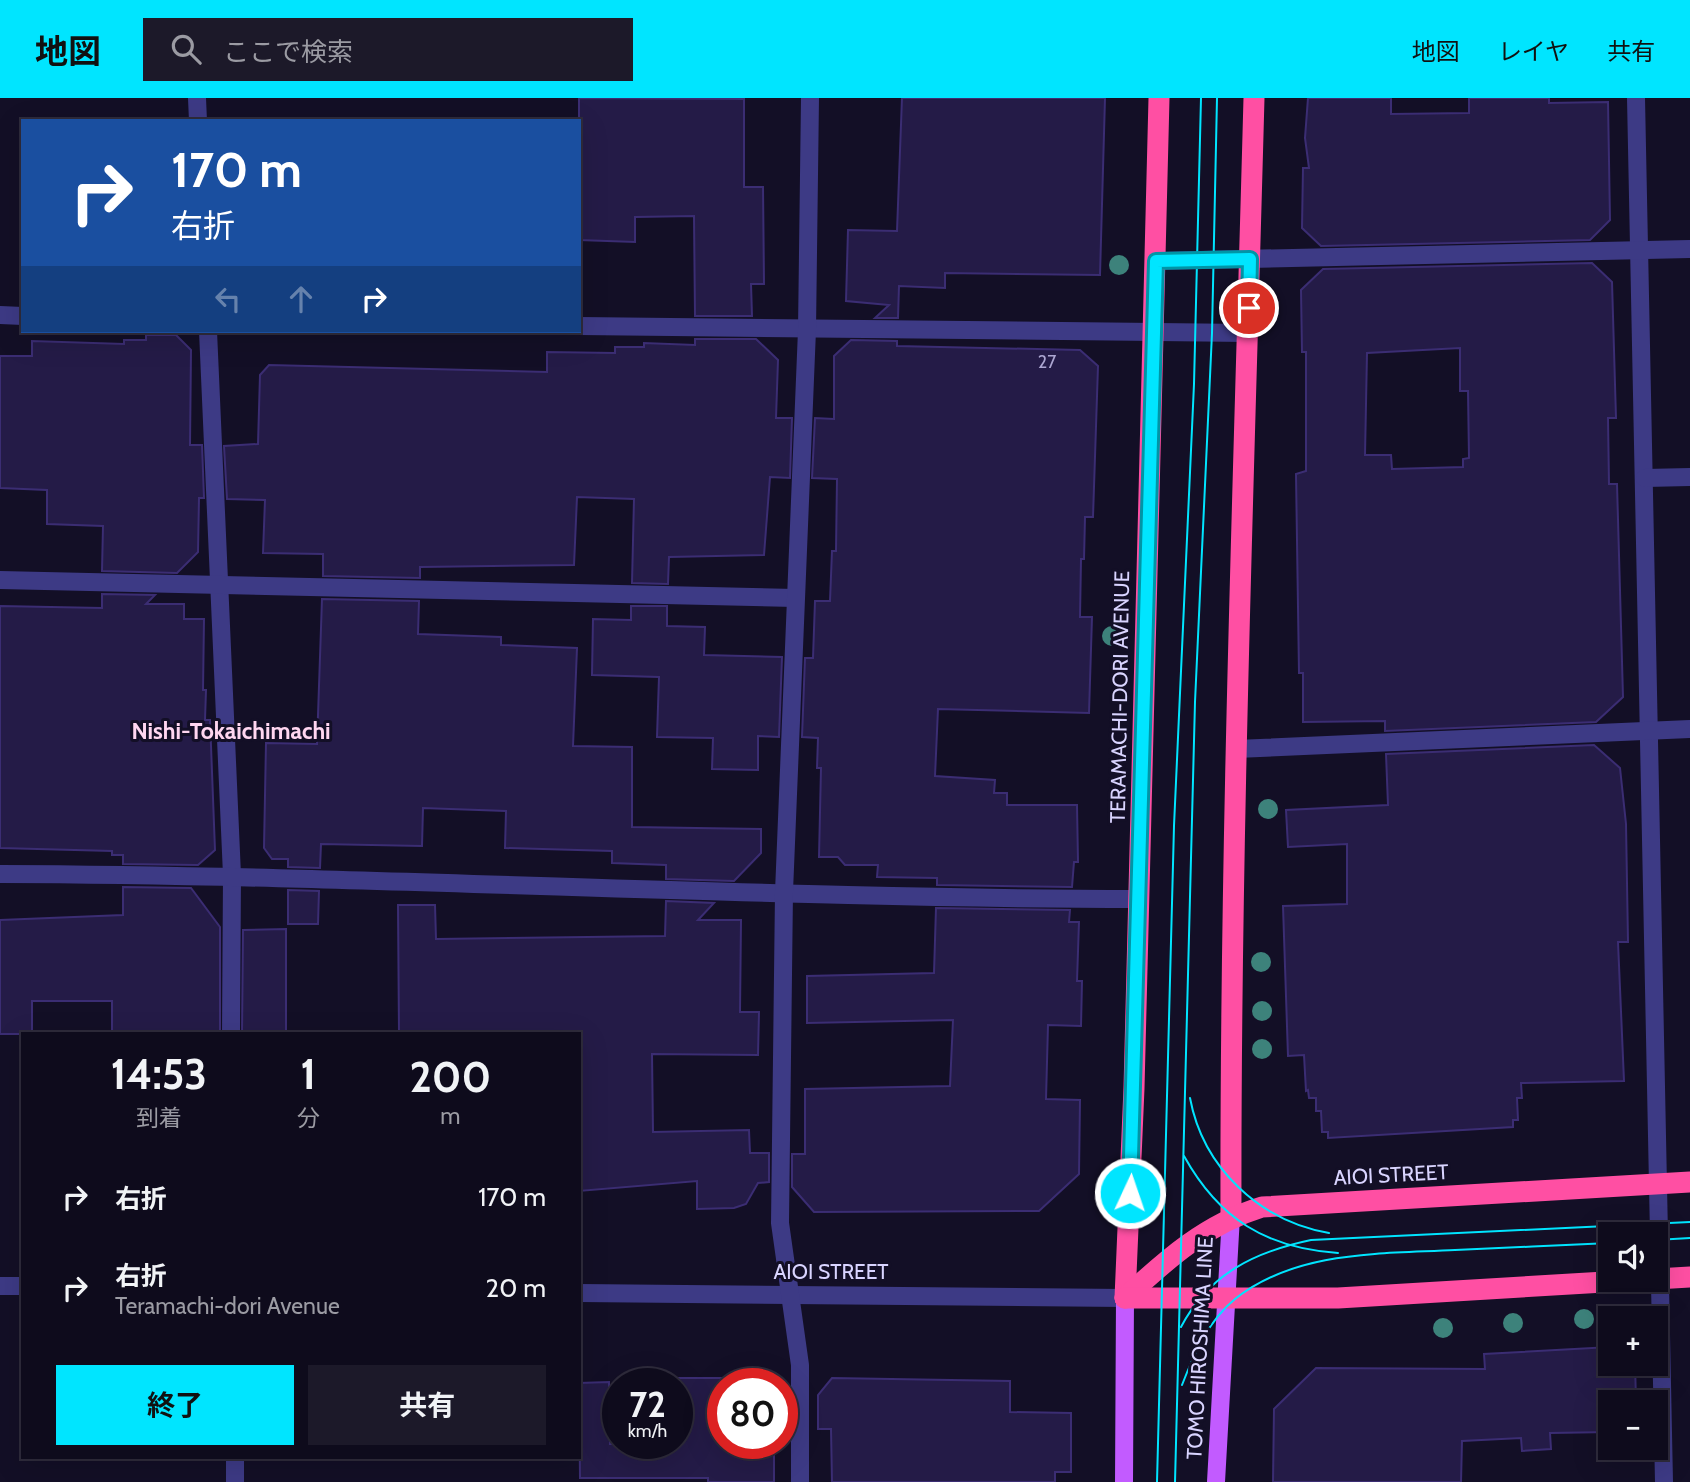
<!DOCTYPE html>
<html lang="ja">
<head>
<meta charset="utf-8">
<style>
  :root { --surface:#0e0b1c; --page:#1c1929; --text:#f1f3f6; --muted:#9b9ba3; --line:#2e2b3b; --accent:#00e5ff }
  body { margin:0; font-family:Cabin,"Noto Sans JP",sans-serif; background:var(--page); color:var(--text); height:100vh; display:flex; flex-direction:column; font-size:26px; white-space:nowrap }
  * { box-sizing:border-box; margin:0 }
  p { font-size:23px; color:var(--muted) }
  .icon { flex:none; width:38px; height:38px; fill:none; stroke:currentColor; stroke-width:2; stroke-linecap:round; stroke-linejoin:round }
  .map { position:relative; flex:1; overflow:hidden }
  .details { position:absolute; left:21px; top:934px; width:560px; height:427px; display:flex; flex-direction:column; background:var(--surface); border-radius:0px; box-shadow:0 7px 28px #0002,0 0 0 2px var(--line) }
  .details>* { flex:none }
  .guide { position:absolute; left:21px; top:21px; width:560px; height:214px; border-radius:0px; box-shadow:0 7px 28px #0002,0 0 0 2px var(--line); background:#1a4fa0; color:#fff; overflow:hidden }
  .fabs { position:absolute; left:1598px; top:1124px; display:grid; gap:14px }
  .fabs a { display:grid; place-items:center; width:70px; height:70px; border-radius:0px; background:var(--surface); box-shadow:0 7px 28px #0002,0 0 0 2px var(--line); font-size:35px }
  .speed { position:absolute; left:602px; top:1270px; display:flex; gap:14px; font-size:35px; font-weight:700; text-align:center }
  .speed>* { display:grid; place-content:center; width:91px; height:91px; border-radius:50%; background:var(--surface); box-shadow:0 7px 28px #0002,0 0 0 2px var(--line); line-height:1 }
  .speed small { font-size:18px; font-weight:400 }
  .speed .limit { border:10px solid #d22; background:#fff; color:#111 }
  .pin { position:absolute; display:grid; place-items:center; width:60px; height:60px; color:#fff; margin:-30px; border:4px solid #fff; border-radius:50%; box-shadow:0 2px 7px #0007 }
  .me { position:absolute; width:77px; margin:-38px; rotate:3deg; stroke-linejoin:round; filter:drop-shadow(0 0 5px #0008) }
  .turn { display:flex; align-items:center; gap:24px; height:147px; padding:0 35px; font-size:32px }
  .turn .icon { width:91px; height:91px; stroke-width:2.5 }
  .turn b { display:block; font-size:49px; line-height:60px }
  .lanes { display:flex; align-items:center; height:66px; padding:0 35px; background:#0003; justify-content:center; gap:35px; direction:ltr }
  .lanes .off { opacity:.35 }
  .eta { display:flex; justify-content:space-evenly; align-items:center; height:119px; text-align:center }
  .eta b { font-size:42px; font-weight:700; line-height:49px }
  .primary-button { display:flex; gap:14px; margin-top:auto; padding:14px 35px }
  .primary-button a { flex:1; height:80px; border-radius:0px; background:var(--accent); color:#111; font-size:28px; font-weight:700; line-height:80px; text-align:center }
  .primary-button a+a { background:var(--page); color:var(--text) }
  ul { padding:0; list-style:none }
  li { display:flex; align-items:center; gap:21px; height:91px; padding:0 35px }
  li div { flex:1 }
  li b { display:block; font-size:26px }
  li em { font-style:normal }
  header { display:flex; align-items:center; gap:42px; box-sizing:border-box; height:98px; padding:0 35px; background:var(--accent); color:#111 }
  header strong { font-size:33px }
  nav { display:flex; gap:38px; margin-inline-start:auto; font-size:24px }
  .search { width:490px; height:63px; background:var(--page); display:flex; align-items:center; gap:18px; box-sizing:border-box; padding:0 24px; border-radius:0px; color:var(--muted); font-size:26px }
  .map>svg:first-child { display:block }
  .building { fill:#241b47; stroke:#3b2d73; stroke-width:2; fill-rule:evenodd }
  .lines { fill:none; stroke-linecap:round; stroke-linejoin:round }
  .minor { stroke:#3d3a85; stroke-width:18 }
  .major { stroke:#c25bff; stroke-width:18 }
  .highway { stroke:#ff4fa3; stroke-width:21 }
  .tram { stroke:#00e5ff; stroke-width:2 }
  .tree { fill:#3d827b }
  .route-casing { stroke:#0095a6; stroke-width:18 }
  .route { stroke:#00e5ff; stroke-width:12 }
  .labels { text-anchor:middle; stroke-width:6; stroke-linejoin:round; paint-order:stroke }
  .number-label { font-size:18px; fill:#aca6d1 }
  .street-label { font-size:21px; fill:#d9d4ff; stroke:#130f26 }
  .neighbourhood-label { font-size:23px; font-weight:bold; fill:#ffd6f0; stroke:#130f26 }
</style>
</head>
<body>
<header>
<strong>地図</strong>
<div class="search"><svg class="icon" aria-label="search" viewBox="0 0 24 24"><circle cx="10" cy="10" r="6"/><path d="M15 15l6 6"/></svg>ここで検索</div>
<nav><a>地図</a><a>レイヤ</a><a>共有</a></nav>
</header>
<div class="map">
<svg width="1690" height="1384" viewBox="0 0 1690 1384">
  <rect width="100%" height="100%" fill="#130f26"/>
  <g class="building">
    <path d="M 579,0 L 744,1 L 744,89 L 763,89 L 764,186 L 751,186 L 752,218 L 695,218 L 694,118 L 635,119 L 635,144 L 579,142 Z"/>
    <path d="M 902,0 L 1105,0 L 1100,177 L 945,175 L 945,190 L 899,188 L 898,220 L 875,220 L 889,207 L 846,203 L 848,132 L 897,133 Z"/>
    <path d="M 1308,0 L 1391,0 L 1391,16 L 1469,15 L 1469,0 L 1549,0 L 1549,5 L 1608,4 L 1610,122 L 1590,142 L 1321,148 L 1302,130 L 1303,70 L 1309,70 L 1305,40 Z"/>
    <path d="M 1592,165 L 1612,184 L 1616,320 L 1608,320 L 1609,386 L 1617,386 L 1623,599 L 1596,624 L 1385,633 L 1385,623 L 1303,624 L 1303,575 L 1299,575 L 1296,376 L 1306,373 L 1306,254 L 1302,254 L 1301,192 L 1323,171 ZM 1460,250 L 1460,293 L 1468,293 L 1469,360 L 1463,361 L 1463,369 L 1392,371 L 1391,357 L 1365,357 L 1367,255 Z"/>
    <path d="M 146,237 L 176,237 L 191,252 L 190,347 L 202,347 L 204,400 L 199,400 L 198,454 L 177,475 L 102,473 L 103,428 L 47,426 L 47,392 L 0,390 L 0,258 L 32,258 L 32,243 L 124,246 L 124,242 L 146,242 Z"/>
    <path d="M 695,241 L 756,241 L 778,262 L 776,320 L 792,320 L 790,380 L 770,379 L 764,457 L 669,459 L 668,486 L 632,485 L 634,401 L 577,399 L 574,467 L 420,469 L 420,480 L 323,478 L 323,456 L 263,455 L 265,402 L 227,401 L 224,348 L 258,346 L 260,277 L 269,267 L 547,274 L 547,254 L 615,255 L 615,249 L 644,249 L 644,245 L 695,247 Z"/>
    <path d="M 851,242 L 897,243 L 897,248 L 1080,252 L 1098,268 L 1093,419 L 1085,419 L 1084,461 L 1081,461 L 1080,519 L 1092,519 L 1089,615 L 938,611 L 935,678 L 995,682 L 994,695 L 1007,695 L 1007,707 L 1077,707 L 1078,764 L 1074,764 L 1072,789 L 937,787 L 937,780 L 877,779 L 878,767 L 845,767 L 838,759 L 819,759 L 821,670 L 817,670 L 818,640 L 802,639 L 805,560 L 813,560 L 815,503 L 830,503 L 832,453 L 836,453 L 837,381 L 812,380 L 815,320 L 834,321 L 834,258 Z"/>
    <path d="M 102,496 L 155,497 L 146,506 L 184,506 L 184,521 L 204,521 L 203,592 L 206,592 L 205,622 L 210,622 L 215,752 L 198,767 L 123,766 L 123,757 L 112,757 L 112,753 L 0,750 L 0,508 L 102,510 Z"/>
    <path d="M 322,501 L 419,503 L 418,536 L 501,539 L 501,547 L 577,550 L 573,648 L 632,649 L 632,729 L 761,731 L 761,755 L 734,783 L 666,781 L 666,767 L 612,765 L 612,753 L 505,750 L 506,713 L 423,710 L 422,748 L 321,746 L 320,770 L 288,769 L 288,761 L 272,761 L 264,750 L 266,645 L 317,646 Z"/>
    <path d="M 631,508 L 667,508 L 667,528 L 705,529 L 704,557 L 782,559 L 779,639 L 758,638 L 758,672 L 712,671 L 713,640 L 657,639 L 659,579 L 592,577 L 593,521 L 631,522 Z"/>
    <path d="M 1594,647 L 1620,670 L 1626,726 L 1628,844 L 1618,844 L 1624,983 L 1521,985 L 1522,1000 L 1517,1000 L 1518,1022 L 1513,1022 L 1513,1029 L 1328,1040 L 1328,1034 L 1322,1034 L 1321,1013 L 1316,1013 L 1316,1000 L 1309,1000 L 1308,992 L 1306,993 L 1304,957 L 1288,958 L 1283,808 L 1347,806 L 1347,746 L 1288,749 L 1286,712 L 1388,707 L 1386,656 Z"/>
    <path d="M 123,789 L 191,790 L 220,829 L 220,936 L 112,936 L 112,903 L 32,903 L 32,936 L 0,936 L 0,822 L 123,817 Z"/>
    <path d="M 288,792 L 319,793 L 318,826 L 288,826 Z"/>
    <path d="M 666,803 L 714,805 L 698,822 L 741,822 L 740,914 L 759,914 L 758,957 L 652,956 L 653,1034 L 749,1032 L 750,1055 L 769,1055 L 769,1084 L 758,1085 L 746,1106 L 734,1110 L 697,1111 L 697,1083 L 579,1093 L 579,936 L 399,936 L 398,807 L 435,807 L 436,841 L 665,838 Z"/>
    <path d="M 936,810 L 1070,812 L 1069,824 L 1079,824 L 1077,883 L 1082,883 L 1081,928 L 1048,927 L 1046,1001 L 1080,1002 L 1079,1076 L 1039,1113 L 814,1114 L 792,1089 L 792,1056 L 805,1056 L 805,991 L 950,988 L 953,922 L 807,925 L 807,878 L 934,875 Z"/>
    <path d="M 286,831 L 286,936 L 242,936 L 243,832 Z"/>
    <path d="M 1610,1249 L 1610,1265 L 1635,1265 L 1636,1304 L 1610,1304 L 1610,1334 L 1550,1335 L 1551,1351 L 1522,1353 L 1521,1340 L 1462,1343 L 1461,1384 L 1273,1384 L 1274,1311 L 1316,1270 L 1485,1271 L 1484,1256 Z"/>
    <path d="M 677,1280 L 723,1280 L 723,1346 L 774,1346 L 774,1384 L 708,1384 L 708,1380 L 580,1380 L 579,1285 L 609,1284 L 610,1346 L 677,1346 Z"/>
    <path d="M 832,1280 L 1010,1283 L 1010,1314 L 1071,1315 L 1071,1374 L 1055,1374 L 1055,1384 L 832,1384 L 831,1331 L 818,1331 L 818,1297 Z"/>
  </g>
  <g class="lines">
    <g class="minor">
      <path d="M 197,0 L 198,23"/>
      <path d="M 1636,0 L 1664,1384"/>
      <path d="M 1155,163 L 1690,151"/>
      <path d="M 0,217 L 23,218"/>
      <path d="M 579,228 L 1249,235"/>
      <path d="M 208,233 L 232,777 L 231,936"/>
      <path d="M 1645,380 L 1690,379"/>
      <path d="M 0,482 L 795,500"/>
      <path d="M 1236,651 L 1690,631"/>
      <path d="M 0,776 C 380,777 759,801 1139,801"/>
      <path d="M 0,1188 L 23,1188"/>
      <path d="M 579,1195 L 1125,1200"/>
      <path d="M 235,1360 L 235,1384"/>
      <path d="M 800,1384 L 800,1267 L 780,1125 L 784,794 L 807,232 L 810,0"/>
    </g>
    <g class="major">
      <path d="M 1124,1384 L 1125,1200"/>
      <path d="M 1216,1384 L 1231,1118"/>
    </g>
    <g class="highway">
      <path d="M 1231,1118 C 1230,746 1244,373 1254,0"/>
      <path d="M 1656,1181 L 1690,1179"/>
      <path d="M 1125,1200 L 1134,990 L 1159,0"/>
      <path d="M 1125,1200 C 1167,1161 1206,1126 1262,1109 L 1690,1084"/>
      <path d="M 1125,1200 L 1338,1200 L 1655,1181"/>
    </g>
    <g class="tram">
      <path d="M 1190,1000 C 1203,1070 1260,1123 1329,1135"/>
      <path d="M 1184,1058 C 1219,1121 1266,1150 1338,1155"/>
      <path d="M 1656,1142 L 1690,1140"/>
      <path d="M 1181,1229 C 1209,1176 1254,1154 1311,1142 L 1690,1124"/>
      <path d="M 1182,1287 C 1194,1256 1208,1223 1235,1201 C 1297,1152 1381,1156 1455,1152 C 1507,1150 1558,1147 1610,1145"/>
      <path d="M 1157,1384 L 1174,728 L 1194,286 L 1201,0"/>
      <path d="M 1175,1384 L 1195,604 L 1212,235 L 1217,0"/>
    </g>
  </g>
  <g class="tree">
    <circle cx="1119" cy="167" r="10"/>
    <circle cx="1112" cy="538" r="10"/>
    <circle cx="1268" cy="711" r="10"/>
    <circle cx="1261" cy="864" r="10"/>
    <circle cx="1262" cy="913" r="10"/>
    <circle cx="1262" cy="951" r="10"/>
    <circle cx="1584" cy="1221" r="10"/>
    <circle cx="1513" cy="1225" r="10"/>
    <circle cx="1443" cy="1230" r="10"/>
  </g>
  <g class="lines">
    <g class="route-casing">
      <path id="route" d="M 1130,1095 L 1156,163 L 1250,161 L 1249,210"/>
    </g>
    <use href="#route" class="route"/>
  </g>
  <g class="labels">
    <g class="number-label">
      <text x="1047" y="270">27</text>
    </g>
    <g class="street-label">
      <text transform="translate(1120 599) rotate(-89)" y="7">TERAMACHI-DORI AVENUE</text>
      <text transform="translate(1391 1077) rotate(-3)" y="7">AIOI STREET</text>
      <text x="831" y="1181">AIOI STREET</text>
      <text transform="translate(1200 1250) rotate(-87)" y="7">TOMO HIROSHIMA LINE</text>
    </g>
    <g class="neighbourhood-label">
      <text x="231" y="641">Nishi-Tokaichimachi</text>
    </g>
  </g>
</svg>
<div class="fabs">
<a><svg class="icon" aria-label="sound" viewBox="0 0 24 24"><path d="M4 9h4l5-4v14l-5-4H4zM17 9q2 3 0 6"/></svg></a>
<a>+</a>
<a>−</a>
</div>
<div class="speed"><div>72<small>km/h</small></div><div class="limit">80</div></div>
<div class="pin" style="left:1249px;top:210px;background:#d93025"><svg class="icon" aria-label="arrive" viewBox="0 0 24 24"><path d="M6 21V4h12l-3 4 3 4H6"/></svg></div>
<svg class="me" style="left:1130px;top:1095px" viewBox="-20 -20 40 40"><circle r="17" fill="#00e5ff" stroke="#fff" stroke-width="3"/><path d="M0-11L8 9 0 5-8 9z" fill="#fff"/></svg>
<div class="guide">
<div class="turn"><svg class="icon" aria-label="right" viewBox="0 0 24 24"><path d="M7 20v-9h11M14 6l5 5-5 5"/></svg><div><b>170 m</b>右折</div></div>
<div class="lanes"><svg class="icon off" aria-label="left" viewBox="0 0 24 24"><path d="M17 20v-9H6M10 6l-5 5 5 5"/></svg><svg class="icon off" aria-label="ahead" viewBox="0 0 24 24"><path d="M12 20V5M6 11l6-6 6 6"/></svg><svg class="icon" aria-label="right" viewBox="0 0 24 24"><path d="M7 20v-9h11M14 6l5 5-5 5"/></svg></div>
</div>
<section class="details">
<div class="eta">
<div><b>14:53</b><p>到着</p></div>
<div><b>1</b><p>分</p></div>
<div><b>200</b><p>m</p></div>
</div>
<ul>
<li><svg class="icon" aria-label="right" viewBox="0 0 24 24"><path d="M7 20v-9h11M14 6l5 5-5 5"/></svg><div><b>右折</b></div><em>170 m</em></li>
<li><svg class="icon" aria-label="right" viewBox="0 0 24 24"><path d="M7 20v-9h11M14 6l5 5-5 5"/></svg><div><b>右折</b><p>Teramachi-dori Avenue</p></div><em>20 m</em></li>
</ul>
<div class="primary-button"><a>終了</a><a>共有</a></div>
</section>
</div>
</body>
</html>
